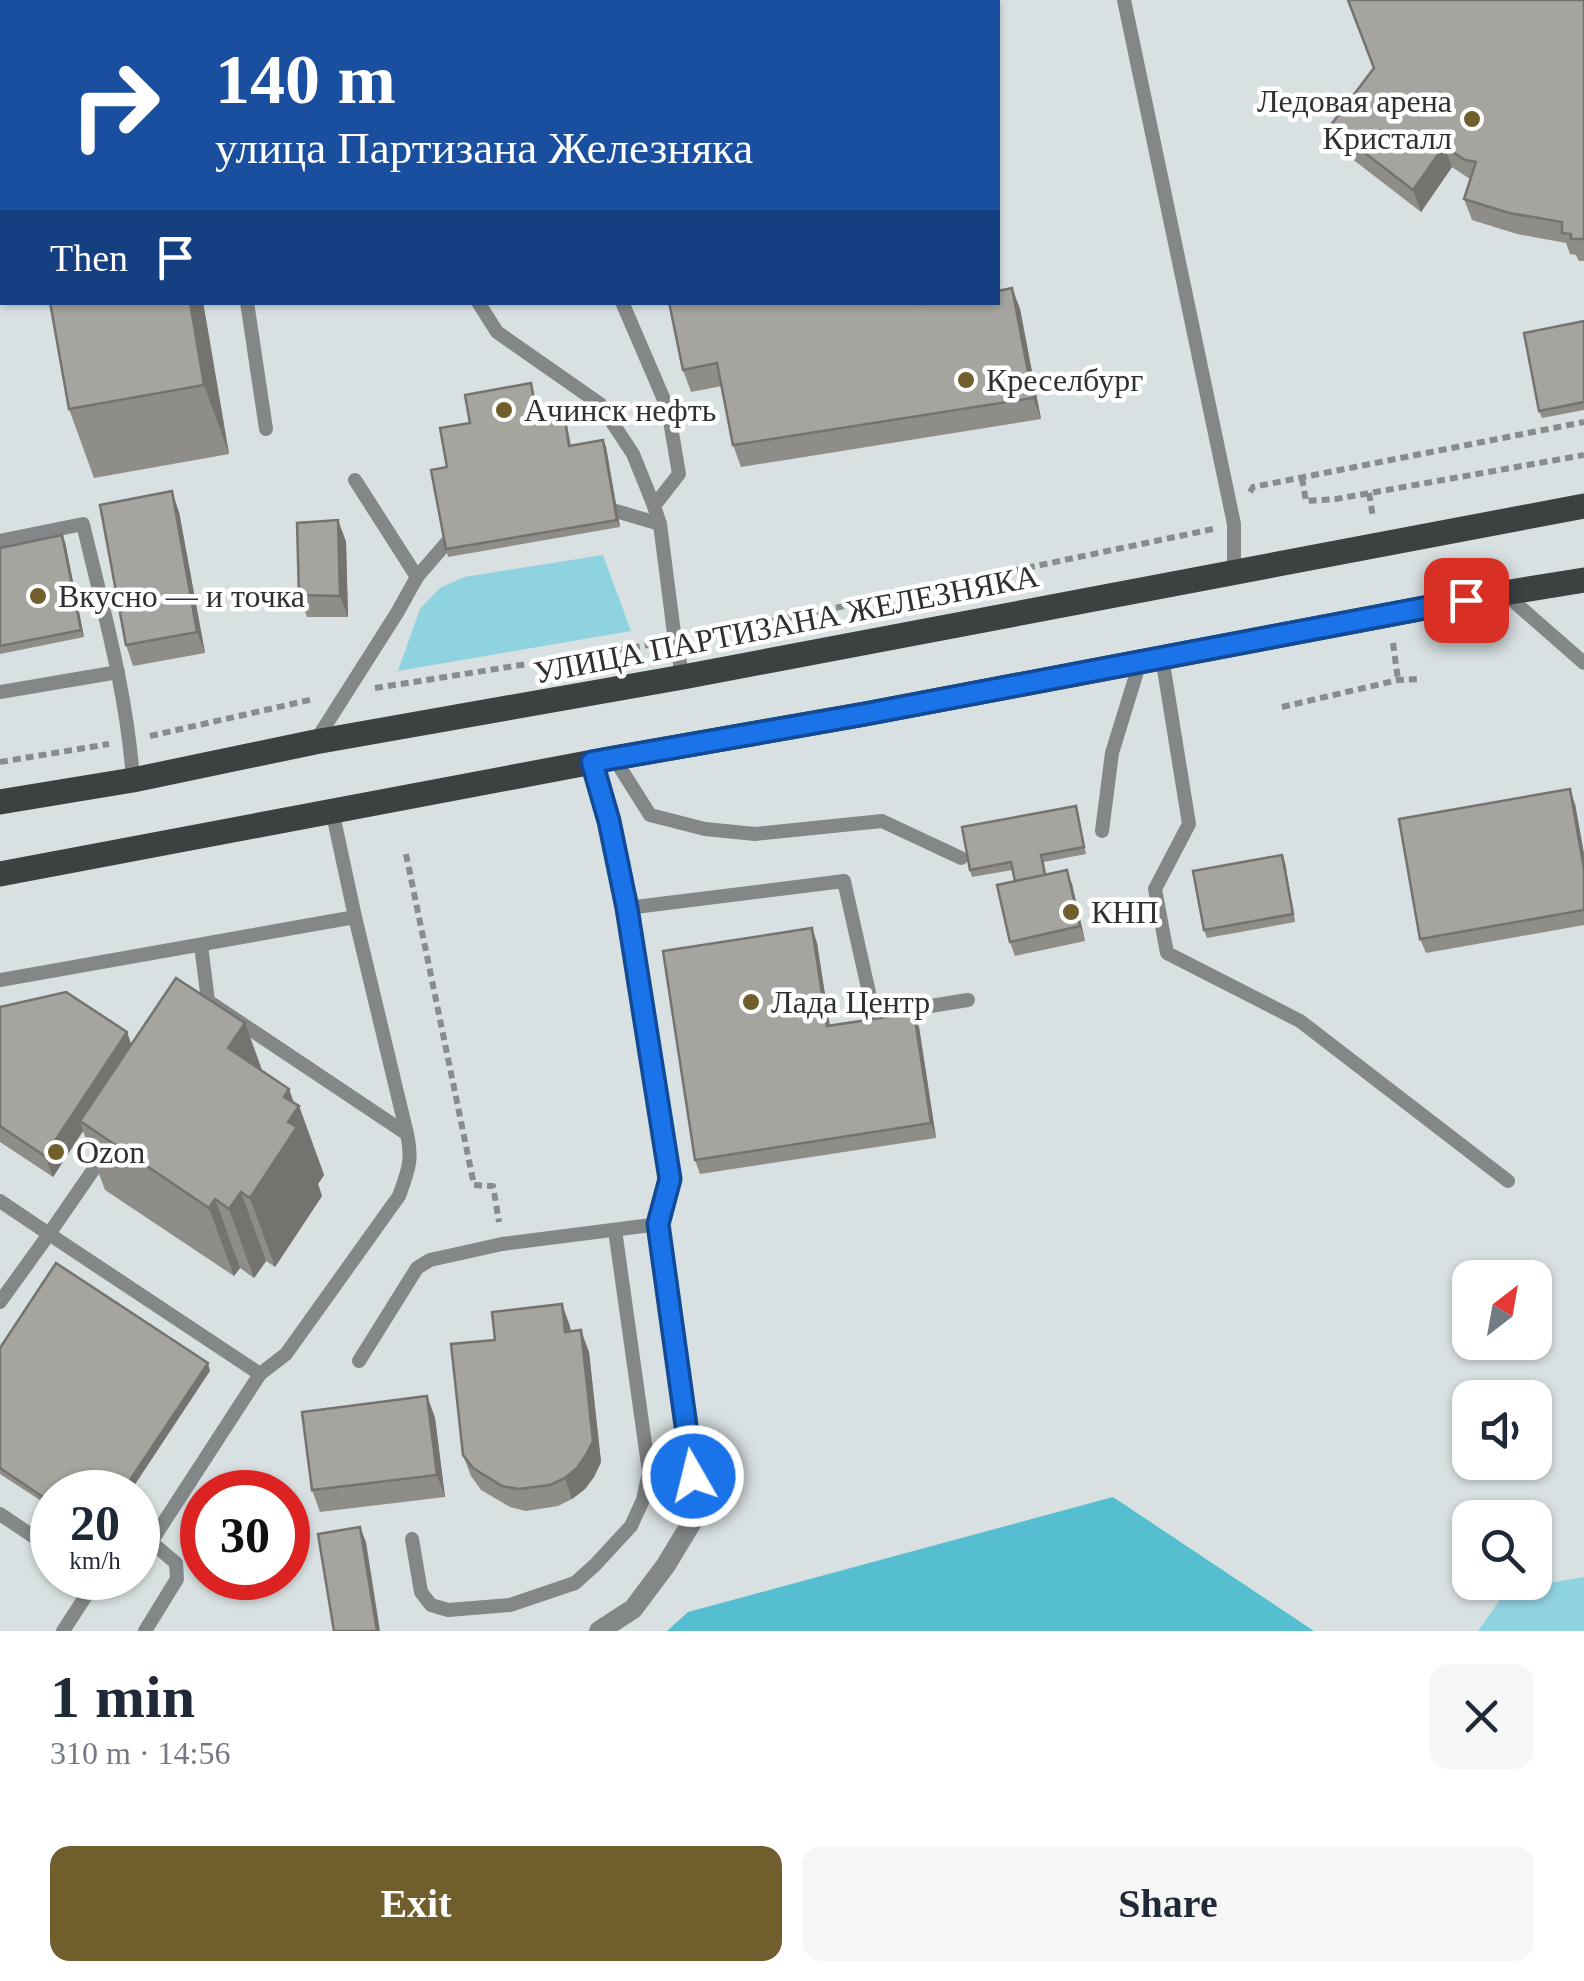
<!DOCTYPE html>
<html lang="en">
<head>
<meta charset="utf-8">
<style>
  :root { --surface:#fff; --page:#f6f6f7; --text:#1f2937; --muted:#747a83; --accent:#705f2d }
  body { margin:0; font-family:Georgia,serif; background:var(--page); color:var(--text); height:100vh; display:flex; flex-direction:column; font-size:38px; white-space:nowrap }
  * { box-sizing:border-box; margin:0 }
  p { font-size:32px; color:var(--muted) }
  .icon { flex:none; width:55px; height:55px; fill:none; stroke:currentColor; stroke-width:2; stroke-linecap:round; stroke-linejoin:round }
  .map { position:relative; height:1631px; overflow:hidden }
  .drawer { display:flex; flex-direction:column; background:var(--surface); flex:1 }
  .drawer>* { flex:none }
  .guide { position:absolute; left:0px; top:0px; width:1000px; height:305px; box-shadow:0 2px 8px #0004; background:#1a4fa0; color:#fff; overflow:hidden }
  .needle { width:65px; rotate:31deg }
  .fabs { position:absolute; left:1452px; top:1260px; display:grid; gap:20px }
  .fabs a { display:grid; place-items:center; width:100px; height:100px; border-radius:20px; background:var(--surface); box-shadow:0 2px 8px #0004; font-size:50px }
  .speed { position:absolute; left:30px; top:1470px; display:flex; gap:20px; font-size:50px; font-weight:700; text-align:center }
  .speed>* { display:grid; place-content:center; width:130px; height:130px; border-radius:50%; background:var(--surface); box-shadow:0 2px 8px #0004; line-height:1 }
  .speed small { font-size:25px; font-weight:400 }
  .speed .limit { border:15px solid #d22; background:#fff; color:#111 }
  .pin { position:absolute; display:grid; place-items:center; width:85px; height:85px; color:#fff; margin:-42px; border-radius:20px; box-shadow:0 5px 15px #0006 }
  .me { position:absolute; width:110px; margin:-55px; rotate:352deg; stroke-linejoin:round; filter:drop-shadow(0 0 8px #0008) }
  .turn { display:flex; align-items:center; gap:35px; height:210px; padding:0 50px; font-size:45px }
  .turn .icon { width:130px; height:130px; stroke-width:2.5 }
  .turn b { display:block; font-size:70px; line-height:85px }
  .then { display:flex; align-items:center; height:95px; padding:0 50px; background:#0003; gap:20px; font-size:38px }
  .round { display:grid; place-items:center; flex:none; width:105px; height:105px; border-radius:20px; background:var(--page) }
  .overview { display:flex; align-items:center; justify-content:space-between; height:170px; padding:0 50px }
  h1 { font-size:60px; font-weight:700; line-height:75px }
  .action { display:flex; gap:20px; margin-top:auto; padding:20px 50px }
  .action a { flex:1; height:115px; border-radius:20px; background:var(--accent); color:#fff; font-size:40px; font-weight:700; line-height:115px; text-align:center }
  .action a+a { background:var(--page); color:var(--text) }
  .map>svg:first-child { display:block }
  .green { fill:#8fd2e0 }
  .forest { fill:#56bed1 }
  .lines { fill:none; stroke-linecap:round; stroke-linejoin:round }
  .path { stroke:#878d8e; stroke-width:6; stroke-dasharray:8 5; stroke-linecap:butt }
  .lane { stroke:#848788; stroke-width:14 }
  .street { stroke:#848788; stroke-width:20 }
  .primary { stroke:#3c4142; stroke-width:25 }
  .wall { fill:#8f8d88 }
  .shaded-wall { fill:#74736f }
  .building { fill:#a6a49e; stroke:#74736f; stroke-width:2.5 }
  .route-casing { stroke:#114b97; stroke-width:25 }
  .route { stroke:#1a73e8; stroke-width:18 }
  .poi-dot { fill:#705f2d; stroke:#fff; stroke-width:4 }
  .labels { text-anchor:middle; stroke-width:9; stroke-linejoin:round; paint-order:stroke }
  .poi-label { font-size:32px; fill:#2e3132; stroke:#fff; text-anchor:start }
  .street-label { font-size:32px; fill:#2e3132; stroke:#fff }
</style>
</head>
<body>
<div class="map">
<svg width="1584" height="1631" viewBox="0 0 1584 1631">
  <rect width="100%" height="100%" fill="#d8e0e1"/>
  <g class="green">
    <path d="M 603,555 L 631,631 L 398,671 L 420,609 L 440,588 L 464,577 Z"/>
    <path d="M 1584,1577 L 1584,1631 L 1478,1631 L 1507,1590 Z"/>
  </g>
  <path class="forest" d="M 1113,1497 L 1314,1631 L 667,1631 L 688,1612 Z"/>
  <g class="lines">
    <g class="path">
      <path d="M 1302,478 L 1306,501 L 1336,499 L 1584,455"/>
      <path d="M 1250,492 L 1253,487 L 1584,422"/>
      <path d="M 1369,493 L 1373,517"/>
      <path d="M 696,637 L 1213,529"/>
      <path d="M 1393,643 L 1398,680"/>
      <path d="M 375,688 L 655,644"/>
      <path d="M 1282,707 L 1398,680 L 1422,679"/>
      <path d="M 150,736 L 314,699"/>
      <path d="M 0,762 L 109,744"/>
      <path d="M 406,854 L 474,1185 L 493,1186 L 499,1222"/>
    </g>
    <g class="lane">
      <path d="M 401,0 L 401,2"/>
      <path d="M 559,0 L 559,2"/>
      <path d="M 1124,0 L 1234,524 L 1234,572"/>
      <path d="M 265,2 L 279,0"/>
      <path d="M 0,51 L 2,50"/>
      <path d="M 247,302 L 266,429"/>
      <path d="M 478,302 L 497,332 L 600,404 L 633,454 L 654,506"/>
      <path d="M 622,302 L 668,409 L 679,474 L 654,506 L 660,524 L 675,641 L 683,677"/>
      <path d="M 355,480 L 417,577"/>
      <path d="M 599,506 L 660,524"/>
      <path d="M 0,541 L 83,524 C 103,609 127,693 133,780"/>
      <path d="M 1504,593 L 1584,663"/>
      <path d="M 1162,657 L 1189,824 L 1155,889 L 1167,953 L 1300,1021 L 1508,1181"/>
      <path d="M 0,692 L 118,672"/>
      <path d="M 315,742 L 397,613 L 417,577 L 455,533"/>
      <path d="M 614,758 L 650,815 L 705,829 L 755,834 L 882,821 L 961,858"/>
      <path d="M 1102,831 L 1112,753 L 1140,662"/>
      <path d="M 627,908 L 844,881 L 874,1015 L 968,1000"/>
      <path d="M 355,917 L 407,1134"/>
      <path d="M 0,980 L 355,917 L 332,810"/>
      <path d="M 107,1150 L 49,1234 L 260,1374 L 286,1354 L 399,1196 C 408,1171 413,1160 407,1134 L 208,1001 L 201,945"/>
      <path d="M 0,1201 L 49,1234 L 0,1302"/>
      <path d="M 359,1361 L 417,1268 L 430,1260 L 502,1244 L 659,1224"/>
      <path d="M 0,1514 L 52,1549"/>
      <path d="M 412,1539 L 421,1592 L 431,1605 L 448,1610 L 510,1605 L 575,1583 L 595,1565 L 631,1526 L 643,1500 L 649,1472 L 615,1230"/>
      <path d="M 138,1543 L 151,1542 L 260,1374"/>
      <path d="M 63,1631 L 97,1579"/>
      <path d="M 145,1631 L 177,1579 L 176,1563 L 151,1542"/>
    </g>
    <path class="street" d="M 591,762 L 609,821 L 627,908 L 671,1179 L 659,1224 L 698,1512 L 666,1565 L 633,1609 L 599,1631"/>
    <g class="primary">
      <path d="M 0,802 L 133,780 L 315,742 L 683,677 L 1584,506"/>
      <path d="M 0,874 L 614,758 L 865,714 L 1504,593 L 1584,580"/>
    </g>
  </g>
  <g class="wall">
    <path d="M 610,0 L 947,0 L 948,2 L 611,2 Z"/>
    <path d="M 1584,0 L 1584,261 L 1579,261 L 1576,255 L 1570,254 L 1566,243 L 1517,234 L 1472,220 L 1464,199 L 1470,179 L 1452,167 L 1421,212 L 1338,148 L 1330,126 Z"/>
    <path d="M 1012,288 L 1020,309 L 1041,419 L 741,467 L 733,445 L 722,386 L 691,392 L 683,370 L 669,302 L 924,302 L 925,304 Z"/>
    <path d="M 203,302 L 229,454 L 94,478 L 69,409 Z"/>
    <path d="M 1584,321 L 1584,410 L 1542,418 L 1539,411 Z"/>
    <path d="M 531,383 L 538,412 L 565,415 L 571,445 L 603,440 L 606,447 L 620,527 L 448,557 L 446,549 L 447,467 L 470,423 Z"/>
    <path d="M 179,512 L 205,653 L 133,666 L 126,645 Z"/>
    <path d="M 338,520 L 346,542 L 348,617 L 307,617 L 299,595 Z"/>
    <path d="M 65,542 L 84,637 L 0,654 L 0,548 Z"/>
    <path d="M 1575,804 L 1584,854 L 1584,925 L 1426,953 L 1420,939 Z"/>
    <path d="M 1076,806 L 1086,854 L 1044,862 L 1046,874 L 1072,884 L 1085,941 L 1015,956 L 1010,942 L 1015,881 L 1012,870 L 972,877 L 970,870 Z"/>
    <path d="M 1282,855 L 1295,922 L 1207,938 L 1204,930 Z"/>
    <path d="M 812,928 L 817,943 L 830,1026 L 919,1027 L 936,1138 L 700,1174 L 695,1160 Z"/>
    <path d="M 0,1007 L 127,1032 L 131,1044 L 262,1071 L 289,1089 L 294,1103 L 299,1106 L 324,1175 L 318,1184 L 322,1196 L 275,1267 L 266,1261 L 254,1278 L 240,1268 L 234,1276 L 105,1190 L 83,1131 L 53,1177 L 0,1142 Z"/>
    <path d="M 562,1304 L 571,1331 L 589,1352 L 601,1462 L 594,1477 L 585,1489 L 572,1499 L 558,1506 L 526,1511 L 510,1507 L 481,1490 L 471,1476 L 463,1455 L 495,1340 Z"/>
    <path d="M 0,1348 L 210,1371 L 52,1492 L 52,1508 L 0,1474 Z"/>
    <path d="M 427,1396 L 435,1418 L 445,1497 L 320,1512 L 312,1490 Z"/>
  </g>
  <g class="shaded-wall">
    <path d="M 1444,146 L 1452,167 L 1421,212 L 1413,190 Z"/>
    <path d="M 1012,288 L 1020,309 L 1041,419 L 1033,398 Z"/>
    <path d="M 190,302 L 203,302 L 229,454 L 204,385 Z"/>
    <path d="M 603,440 L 606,447 L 620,527 L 617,520 Z"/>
    <path d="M 172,491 L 179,512 L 205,653 L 197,632 Z"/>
    <path d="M 338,520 L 346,542 L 348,617 L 340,596 Z"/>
    <path d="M 62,535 L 65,542 L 84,637 L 81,630 Z"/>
    <path d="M 1570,789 L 1575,804 L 1584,854 L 1584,869 Z"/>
    <path d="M 1282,855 L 1285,862 L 1295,922 L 1293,914 Z"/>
    <path d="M 1067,870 L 1072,884 L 1085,941 L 1080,926 Z"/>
    <path d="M 812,928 L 817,943 L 832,1041 L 827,1026 Z"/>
    <path d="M 914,1013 L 919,1027 L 936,1138 L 931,1123 Z"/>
    <path d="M 245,1023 L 270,1092 L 228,1048 Z"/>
    <path d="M 127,1032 L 134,1053 L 80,1121 L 83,1131 L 53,1177 L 45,1156 Z"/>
    <path d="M 289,1089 L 296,1110 L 299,1106 L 324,1175 L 318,1184 L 322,1196 L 275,1267 L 250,1198 L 288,1122 L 284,1097 Z"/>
    <path d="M 241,1192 L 266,1261 L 254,1278 L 229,1209 Z"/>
    <path d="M 215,1199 L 240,1268 L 234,1276 L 209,1208 Z"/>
    <path d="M 562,1304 L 570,1326 L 573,1353 L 565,1332 Z"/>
    <path d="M 581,1330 L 589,1352 L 601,1462 L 594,1477 L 585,1489 L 572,1499 L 565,1478 Z"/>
    <path d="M 208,1363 L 210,1371 L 130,1492 L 122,1492 Z"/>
    <path d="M 427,1396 L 435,1418 L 445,1497 L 437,1475 Z"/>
    <path d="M 360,1527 L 366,1542 L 380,1631 L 377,1631 Z"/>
  </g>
  <g class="building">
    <path d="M 509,0 L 521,0 L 522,2 L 500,2 Z"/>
    <path d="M 867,0 L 937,0 L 937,2 L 868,2 Z"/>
    <path d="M 1348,0 L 1584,0 L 1584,239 L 1571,239 L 1571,234 L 1562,233 L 1562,222 L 1509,213 L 1464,199 L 1476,162 L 1465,160 L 1444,146 L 1413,190 L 1330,126 L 1374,68 Z"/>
    <path d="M 1012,288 L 1033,398 L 733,445 L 717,363 L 683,370 L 669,302 L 921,302 L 921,304 L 932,302 L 998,302 L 998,291 Z"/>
    <path d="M 50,302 L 190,302 L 204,385 L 69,409 Z"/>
    <path d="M 1584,321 L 1584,402 L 1539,411 L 1524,333 Z"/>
    <path d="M 531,383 L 536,412 L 563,407 L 569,446 L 603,440 L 617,520 L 446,549 L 431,470 L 447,467 L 440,428 L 470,423 L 465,395 Z"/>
    <path d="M 172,491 L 197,632 L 126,645 L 100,505 Z"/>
    <path d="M 338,520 L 340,596 L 299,595 L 297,523 Z"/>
    <path d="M 62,535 L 81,630 L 0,646 L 0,548 Z"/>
    <path d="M 1570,789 L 1584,869 L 1584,910 L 1420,939 L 1399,819 Z"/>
    <path d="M 1076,806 L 1084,847 L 1041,855 L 1045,875 L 1015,881 L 1011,862 L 970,870 L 962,827 Z"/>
    <path d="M 1282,855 L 1293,914 L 1204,930 L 1193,871 Z"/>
    <path d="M 1067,870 L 1080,926 L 1010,942 L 997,885 Z"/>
    <path d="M 812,928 L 827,1026 L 914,1013 L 931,1123 L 695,1160 L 663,951 Z"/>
    <path d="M 176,978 L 245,1023 L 228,1048 L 289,1089 L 284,1097 L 299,1106 L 288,1122 L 297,1127 L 250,1198 L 241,1192 L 229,1209 L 215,1199 L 209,1208 L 80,1121 Z"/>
    <path d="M 66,992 L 127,1032 L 45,1156 L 0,1126 L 0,1007 Z"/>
    <path d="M 56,1263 L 208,1363 L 122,1492 L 52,1492 L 52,1503 L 0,1468 L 0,1348 Z"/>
    <path d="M 562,1304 L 565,1332 L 581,1330 L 593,1441 L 586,1455 L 577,1468 L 565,1478 L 550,1485 L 518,1489 L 502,1486 L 473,1468 L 463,1455 L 451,1344 L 495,1340 L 492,1312 Z"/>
    <path d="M 427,1396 L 437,1475 L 312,1490 L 302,1412 Z"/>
    <path d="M 360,1527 L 377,1631 L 334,1631 L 318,1534 Z"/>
  </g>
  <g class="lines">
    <g class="route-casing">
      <path id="route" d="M 693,1476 L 658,1224 L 670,1179 L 627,908 L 609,821 L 592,762 L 865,714 L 1466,600"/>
    </g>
    <use href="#route" class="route"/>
  </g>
  <g class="poi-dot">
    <circle cx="1472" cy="119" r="10"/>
    <circle cx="966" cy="380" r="10"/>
    <circle cx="504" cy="410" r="10"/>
    <circle cx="38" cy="596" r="10"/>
    <circle cx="1071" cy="912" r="10"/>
    <circle cx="751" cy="1002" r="10"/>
    <circle cx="56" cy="1152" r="10"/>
  </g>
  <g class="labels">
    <g class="poi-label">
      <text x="1452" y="112" text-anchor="end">Ледовая арена<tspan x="1452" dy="37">Кристалл</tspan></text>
      <text x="986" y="391">Креселбург</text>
      <text x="524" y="421">Ачинск нефть</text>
      <text x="58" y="607">Вкусно — и точка</text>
      <text x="1091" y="923">КНП</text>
      <text x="771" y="1013">Лада Центр</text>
      <text x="76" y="1163">Ozon</text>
    </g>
    <g class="street-label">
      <text transform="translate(786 624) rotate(-11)" y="11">УЛИЦА ПАРТИЗАНА ЖЕЛЕЗНЯКА</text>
    </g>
  </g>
</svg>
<div class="fabs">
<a><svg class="needle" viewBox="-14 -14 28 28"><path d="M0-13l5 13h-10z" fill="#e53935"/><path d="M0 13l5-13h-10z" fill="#747a83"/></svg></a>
<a><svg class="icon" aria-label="sound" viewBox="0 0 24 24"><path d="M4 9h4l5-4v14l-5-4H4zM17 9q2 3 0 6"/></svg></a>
<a><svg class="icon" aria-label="search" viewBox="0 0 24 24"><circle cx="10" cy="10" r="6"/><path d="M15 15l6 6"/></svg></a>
</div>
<div class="speed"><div>20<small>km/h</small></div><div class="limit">30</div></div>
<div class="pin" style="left:1466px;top:600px;background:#d93025"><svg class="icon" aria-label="arrive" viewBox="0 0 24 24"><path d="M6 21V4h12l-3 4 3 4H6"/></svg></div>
<svg class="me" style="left:693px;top:1476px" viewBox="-20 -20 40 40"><circle r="17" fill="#1a73e8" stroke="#fff" stroke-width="3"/><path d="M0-11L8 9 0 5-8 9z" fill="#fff"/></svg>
<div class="guide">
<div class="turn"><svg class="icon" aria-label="right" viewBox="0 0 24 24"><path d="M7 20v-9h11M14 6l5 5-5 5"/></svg><div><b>140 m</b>улица Партизана Железняка</div></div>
<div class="then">Then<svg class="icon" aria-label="arrive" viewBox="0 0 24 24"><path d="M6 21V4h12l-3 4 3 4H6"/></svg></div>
</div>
</div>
<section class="drawer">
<div class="overview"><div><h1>1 min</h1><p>310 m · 14:56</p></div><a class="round"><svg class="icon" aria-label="close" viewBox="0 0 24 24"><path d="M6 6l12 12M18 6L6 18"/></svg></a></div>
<div class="action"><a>Exit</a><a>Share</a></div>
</section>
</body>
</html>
